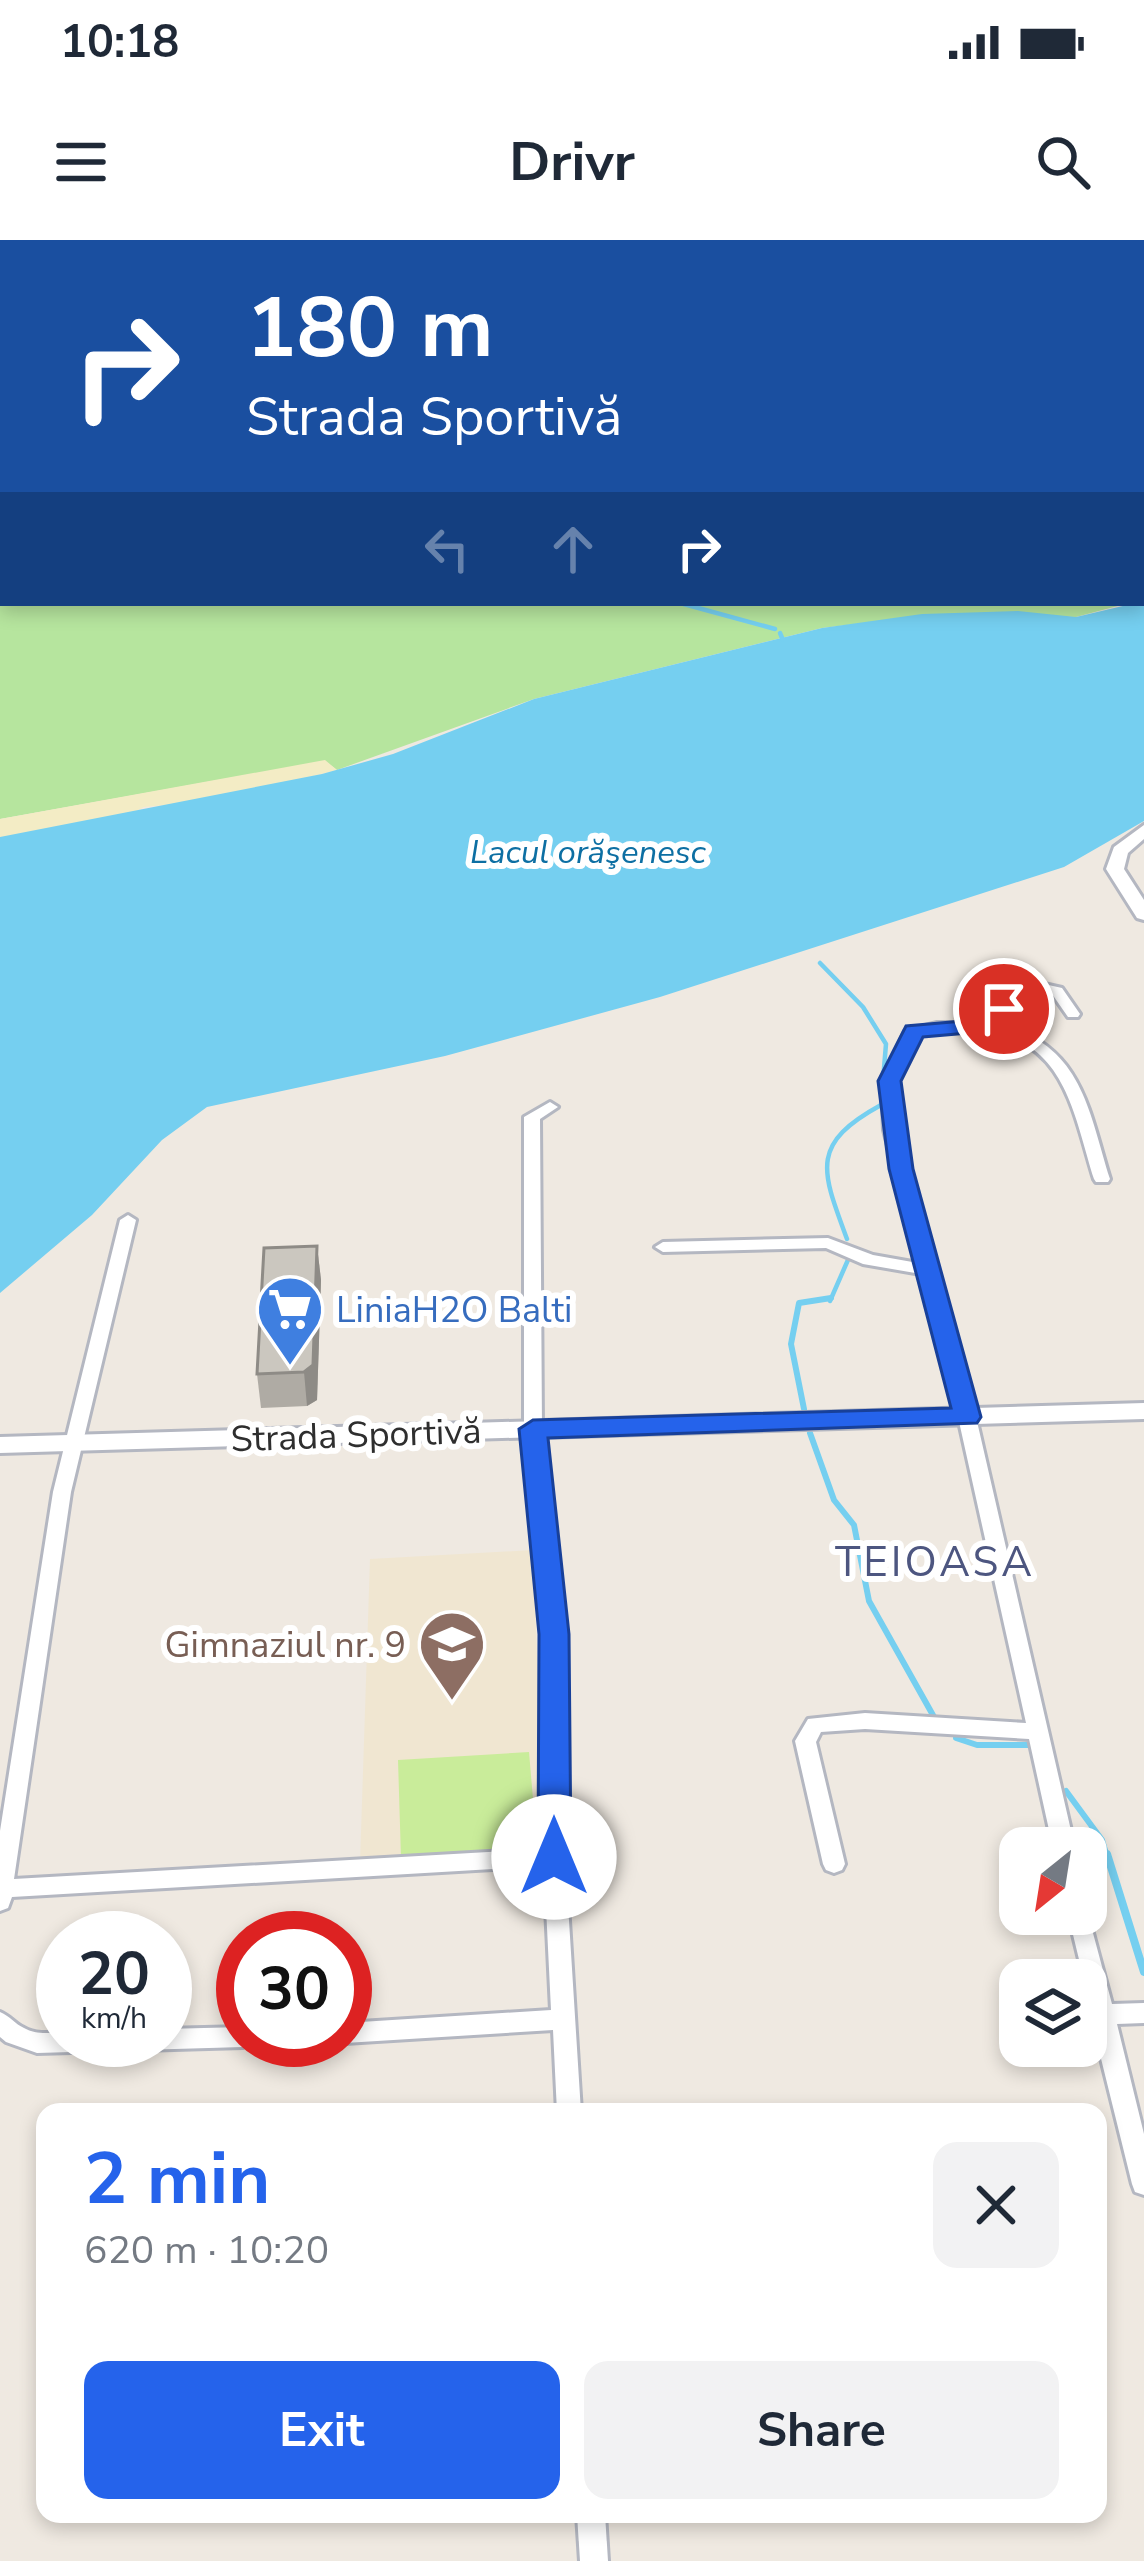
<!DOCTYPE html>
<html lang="en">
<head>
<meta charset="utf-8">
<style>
  :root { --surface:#fff; --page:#f2f2f3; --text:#1f2937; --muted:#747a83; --accent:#2563eb }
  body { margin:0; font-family:"Nunito Sans",sans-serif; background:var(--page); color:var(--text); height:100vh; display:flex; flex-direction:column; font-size:45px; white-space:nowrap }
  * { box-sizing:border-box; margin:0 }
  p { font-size:39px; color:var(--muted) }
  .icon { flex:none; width:66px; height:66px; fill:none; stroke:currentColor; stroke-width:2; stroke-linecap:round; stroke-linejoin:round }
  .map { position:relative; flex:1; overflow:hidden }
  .side { position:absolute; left:36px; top:1863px; width:1071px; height:420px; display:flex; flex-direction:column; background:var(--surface); border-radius:24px; box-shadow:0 6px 18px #0003 }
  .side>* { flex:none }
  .banner { position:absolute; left:0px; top:0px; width:1146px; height:366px; box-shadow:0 6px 18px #0003; background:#1a4fa0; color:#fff; overflow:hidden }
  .needle { width:78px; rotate:210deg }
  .controls { position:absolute; left:999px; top:1587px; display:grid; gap:24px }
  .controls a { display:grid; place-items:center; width:108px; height:108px; border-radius:24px; background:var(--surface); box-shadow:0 6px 18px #0003; font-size:60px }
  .speed { position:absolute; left:36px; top:1671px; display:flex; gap:24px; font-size:60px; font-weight:700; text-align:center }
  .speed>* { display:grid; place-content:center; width:156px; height:156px; border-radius:50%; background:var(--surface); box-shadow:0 6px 18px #0003; line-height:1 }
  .speed small { font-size:30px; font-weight:400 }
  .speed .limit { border:18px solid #d22; background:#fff; color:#111 }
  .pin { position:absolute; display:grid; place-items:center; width:102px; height:102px; color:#fff; margin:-51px; border:6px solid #fff; border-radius:50%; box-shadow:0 3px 12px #0007 }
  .me { position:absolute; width:132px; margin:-66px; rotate:0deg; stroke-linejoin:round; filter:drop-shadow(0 0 9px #0008) }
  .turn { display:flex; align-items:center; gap:42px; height:252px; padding:0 48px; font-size:54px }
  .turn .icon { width:156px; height:156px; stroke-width:2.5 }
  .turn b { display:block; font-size:84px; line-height:102px }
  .lanes { display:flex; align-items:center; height:114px; padding:0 48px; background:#0003; justify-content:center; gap:60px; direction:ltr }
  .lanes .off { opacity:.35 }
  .round { display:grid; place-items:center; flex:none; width:126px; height:126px; border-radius:24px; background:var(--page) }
  .overview { display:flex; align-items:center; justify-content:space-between; height:204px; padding:0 48px }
  h1 { font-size:72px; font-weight:700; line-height:90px; color:var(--accent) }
  .cta { display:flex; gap:24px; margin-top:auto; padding:24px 48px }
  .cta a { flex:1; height:138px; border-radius:24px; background:var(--accent); color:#fff; font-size:48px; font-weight:700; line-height:138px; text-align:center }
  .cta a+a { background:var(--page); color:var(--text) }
  .status { display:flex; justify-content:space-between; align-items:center; height:84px; padding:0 60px; background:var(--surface); direction:ltr }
  .status svg { height:33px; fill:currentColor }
  header { display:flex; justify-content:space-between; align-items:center; height:156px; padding:0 48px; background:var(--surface); font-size:54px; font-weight:700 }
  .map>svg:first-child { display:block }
  .education { fill:#f0e6d1 }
  .green { fill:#b6e59e }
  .sand { fill:#f3ecc5 }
  .pitch { fill:#c9ec9a }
  .water { fill:#75cff0 }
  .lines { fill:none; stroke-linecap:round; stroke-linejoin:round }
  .stream-far2 { stroke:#75cff0; stroke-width:4.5 }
  .stream-far1 { stroke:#75cff0; stroke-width:6 }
  .stream { stroke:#75cff0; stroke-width:8 }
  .minor-casing { stroke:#b4b7c1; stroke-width:6 }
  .tertiary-casing { stroke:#b4b7c1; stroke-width:6 }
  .minor { fill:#fff; fill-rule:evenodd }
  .tertiary { fill:#fff; fill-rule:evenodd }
  .wall { fill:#afaba4 }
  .shaded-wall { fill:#8e8b86 }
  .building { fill:#cbc7bf; stroke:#8e8b86; stroke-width:3 }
  .route { fill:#2563eb; stroke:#184099; stroke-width:3 }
  .labels { text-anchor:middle; stroke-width:12; stroke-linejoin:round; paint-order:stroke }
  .far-water-label { font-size:33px; font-style:italic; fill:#0d6fa3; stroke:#fff }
  .shop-label { font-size:36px; fill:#366cbe; stroke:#fff; text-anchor:start }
  .street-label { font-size:36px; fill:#2e2e2e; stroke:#fff }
  .education-label { font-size:36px; fill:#785e54; stroke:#fff; text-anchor:end }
  .quarter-label { font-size:42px; letter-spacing:3px; fill:#4d5680; stroke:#fff }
</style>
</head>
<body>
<div class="status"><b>10:18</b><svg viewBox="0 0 49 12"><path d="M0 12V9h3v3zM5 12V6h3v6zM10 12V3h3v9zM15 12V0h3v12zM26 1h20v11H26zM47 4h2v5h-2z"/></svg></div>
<header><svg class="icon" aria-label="menu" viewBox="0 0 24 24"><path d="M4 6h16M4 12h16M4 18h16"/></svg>Drivr<svg class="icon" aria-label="search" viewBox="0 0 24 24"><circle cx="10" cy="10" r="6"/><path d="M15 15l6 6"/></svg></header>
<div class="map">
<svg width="1144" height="2321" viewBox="0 0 1144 2321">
  <rect width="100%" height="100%" fill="#efe9e1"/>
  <path class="education" d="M 533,1310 L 544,1608 L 360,1623 L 370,1319 Z"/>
  <g class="green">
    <path d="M 0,0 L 92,3 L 3,3 L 3,363 L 1129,363 L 1076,377 L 940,374 L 822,388 L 534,459 L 337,530 L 325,521 L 0,579 Z"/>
    <path d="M 693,0 L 1144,0 L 1144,322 L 1143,3 Z"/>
  </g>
  <path class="sand" d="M 325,520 L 337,530 L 217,560 L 144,567 L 126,576 L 0,598 L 0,579 Z"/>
  <path class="pitch" d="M 529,1512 L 537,1606 L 401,1618 L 398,1520 Z"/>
  <path class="water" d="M 1144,361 L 1144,581 L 1064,627 L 660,757 L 445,816 L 207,867 L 162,900 L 92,975 L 0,1053 L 0,597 L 322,534 L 393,514 L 534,459 L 822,388 L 922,374 L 1018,371 L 1076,377 Z"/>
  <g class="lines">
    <g class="stream-far2">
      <path d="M 680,363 L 775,389"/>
      <path d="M 780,393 L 783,400"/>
      <path d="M 820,723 L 863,767 L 886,804 L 881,865 C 810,904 821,929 847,999"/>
      <path d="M 830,1061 L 851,1013"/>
    </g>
    <g class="stream-far1">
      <path d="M 804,1169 L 791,1104 L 799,1063 L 831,1058"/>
      <path d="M 810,1193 L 834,1260 L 854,1285 L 869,1361 L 934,1477"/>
      <path d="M 956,1498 L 977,1505 L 1031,1505"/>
      <path d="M 1066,1551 L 1102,1600 L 1107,1617"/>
    </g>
    <path class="stream" d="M 1107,1614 L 1144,1732"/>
    <g class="minor-casing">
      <g id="minor">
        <path d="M 91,0 L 100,0 L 103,3 L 94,3 Z"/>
        <path d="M 366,0 L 397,0 L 401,3 L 362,3 Z"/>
        <rect x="833" y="0" width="8" height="3"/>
        <rect x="893" y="0" width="8" height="3"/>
        <path d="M 975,0 L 983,0 L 984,3 L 976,3 Z"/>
        <path d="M 1057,0 L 1065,0 L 1066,3 L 1058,3 Z"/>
        <path d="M 1143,7 L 1144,8 L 1144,16 L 1143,15 Z"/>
        <path d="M 3,123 L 3,129 L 0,130 L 0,124 Z"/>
        <path d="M 1144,194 L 1144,201 L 1143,201 L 1143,194 Z"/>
        <rect x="1143" y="237" width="1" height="6"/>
        <rect x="1143" y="286" width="1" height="6"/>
        <rect x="1143" y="325" width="1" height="6"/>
        <path d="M 1044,744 L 1062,748 L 1080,774 L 1078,777 L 1068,777 L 1052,754 L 1044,752 L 1019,758 L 1001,784 C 1082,807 1088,868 1110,939 L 1108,942 L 1096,942 L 1094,939 C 1073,871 1064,796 978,791 C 959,790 940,791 922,795 L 916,797 L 898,841 L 900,890 L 976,1177 L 1075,1608 L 1053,1608 L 1029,1499 L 865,1489 L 821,1492 L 816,1502 L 845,1624 L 842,1630 L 834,1633 L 826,1630 L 823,1624 L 795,1501 L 808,1479 L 865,1473 L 1026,1483 L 958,1177 L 921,1034 L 863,1024 L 826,1008 L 663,1012 L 655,1007 L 663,1002 L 828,998 L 873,1015 L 918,1023 L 884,890 L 882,841 L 905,791 L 937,783 L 987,783 L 1009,752 Z"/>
        <path d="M 550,862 L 558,867 L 540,879 L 542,1189 L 564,1393 L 565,1617 L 581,1872 L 557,1872 L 553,1790 L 345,1803 L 337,1800 L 345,1800 L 345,1783 L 551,1770 L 544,1626 L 12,1657 L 8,1668 L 0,1671 L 0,1591 L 53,1252 L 120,980 L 128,975 L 136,980 L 71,1252 L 14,1639 L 543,1609 L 544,1393 L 524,1189 L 524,877 Z"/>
        <path d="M 1086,1667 L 1112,1764 L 1144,1763 L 1144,1783 L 1117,1784 L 1144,1894 L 1144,1955 L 1135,1952 L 1132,1944 L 1090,1774 L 1086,1740 L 1084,1740 L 1068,1674 L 1086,1674 Z"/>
        <path d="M 0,1772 C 10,1776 15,1784 24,1788 C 36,1795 50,1793 63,1792 L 63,1800 L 165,1800 L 165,1789 L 243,1787 L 243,1800 L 253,1800 L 251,1804 L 243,1807 L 37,1813 L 6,1802 L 0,1797 Z"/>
        <path d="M 577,2274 L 605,2274 L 608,2321 L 580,2321 Z"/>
      </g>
    </g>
    <g class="tertiary-casing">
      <g id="tertiary">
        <path d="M 1144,585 L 1144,599 L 1128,613 L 1124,629 L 1144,660 L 1144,680 L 1137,678 L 1106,629 L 1114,607 Z"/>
        <path d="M 1144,1163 L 1144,1179 L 0,1213 L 0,1197 Z"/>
      </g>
    </g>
    <use href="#minor" class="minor"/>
    <use href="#tertiary" class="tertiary"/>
  </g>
  <path class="wall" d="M 317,1006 L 321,1040 L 317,1160 L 307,1166 L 261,1168 L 257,1134 Z"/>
  <path class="shaded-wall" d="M 317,1006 L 321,1040 L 317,1160 L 307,1166 L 304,1132 Z"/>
  <path class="building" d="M 317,1006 L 313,1125 L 304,1132 L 257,1134 L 264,1008 Z"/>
  <path class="route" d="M 1004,762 L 1015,769 L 1002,790 L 923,797 L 901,841 L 913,929 L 981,1177 L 977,1183 L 548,1198 L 569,1394 L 571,1617 L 566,1626 L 542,1626 L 538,1617 L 539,1394 L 519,1189 L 533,1180 L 951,1168 L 889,929 L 878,841 L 906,786 L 986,779 Z"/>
  <defs>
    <g id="supermarket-pin" transform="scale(3.45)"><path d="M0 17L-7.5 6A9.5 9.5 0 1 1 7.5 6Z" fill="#3f7fe0" stroke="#fff"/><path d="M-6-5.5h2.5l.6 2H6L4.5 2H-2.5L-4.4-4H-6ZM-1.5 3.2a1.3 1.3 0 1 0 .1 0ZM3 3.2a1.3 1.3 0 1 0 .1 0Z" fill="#fff"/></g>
    <g id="school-pin" transform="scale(3.45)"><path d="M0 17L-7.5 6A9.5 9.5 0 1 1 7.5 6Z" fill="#8d6e63" stroke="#fff"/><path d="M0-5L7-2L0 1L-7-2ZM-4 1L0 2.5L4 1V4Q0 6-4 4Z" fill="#fff"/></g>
  </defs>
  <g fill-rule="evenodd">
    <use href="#supermarket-pin" x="290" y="1069"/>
    <use href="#school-pin" x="452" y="1404"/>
  </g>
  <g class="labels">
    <g class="far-water-label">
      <text x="588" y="623">Lacul orăşenesc</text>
    </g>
    <g class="shop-label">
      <text x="336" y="1082">LiniaH2O Balti</text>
    </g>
    <g class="street-label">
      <text transform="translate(356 1194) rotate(-2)" y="13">Strada Sportivă</text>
    </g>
    <g class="education-label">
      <text x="406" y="1417">Gimnaziul nr. 9</text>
    </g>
    <g class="quarter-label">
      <text x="935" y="1336">TEIOASA</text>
    </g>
  </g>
</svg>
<div class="controls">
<a><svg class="needle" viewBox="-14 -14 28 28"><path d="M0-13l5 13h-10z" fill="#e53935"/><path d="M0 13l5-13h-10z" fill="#747a83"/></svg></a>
<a><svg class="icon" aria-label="layers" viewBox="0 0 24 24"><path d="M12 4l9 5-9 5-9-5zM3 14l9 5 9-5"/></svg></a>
</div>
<div class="speed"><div>20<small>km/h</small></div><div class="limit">30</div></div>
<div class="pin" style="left:1004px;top:769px;background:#d93025"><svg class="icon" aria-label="arrive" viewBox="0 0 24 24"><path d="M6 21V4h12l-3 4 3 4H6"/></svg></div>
<svg class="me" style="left:554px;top:1617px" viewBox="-20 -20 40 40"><circle r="19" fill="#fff"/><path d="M0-13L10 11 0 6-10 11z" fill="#2563eb"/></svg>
<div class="banner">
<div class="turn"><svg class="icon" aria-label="right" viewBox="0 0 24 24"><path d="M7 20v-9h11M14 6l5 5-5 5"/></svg><div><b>180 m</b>Strada Sportivă</div></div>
<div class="lanes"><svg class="icon off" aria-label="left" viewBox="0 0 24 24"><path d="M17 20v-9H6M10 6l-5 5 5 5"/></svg><svg class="icon off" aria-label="ahead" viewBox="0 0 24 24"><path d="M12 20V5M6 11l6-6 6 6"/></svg><svg class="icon" aria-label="right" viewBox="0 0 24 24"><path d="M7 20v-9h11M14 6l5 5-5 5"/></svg></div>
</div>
<section class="side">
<div class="overview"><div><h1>2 min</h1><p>620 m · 10:20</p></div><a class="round"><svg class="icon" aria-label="close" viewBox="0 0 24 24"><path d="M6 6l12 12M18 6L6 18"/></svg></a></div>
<div class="cta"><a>Exit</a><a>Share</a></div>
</section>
</div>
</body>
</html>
